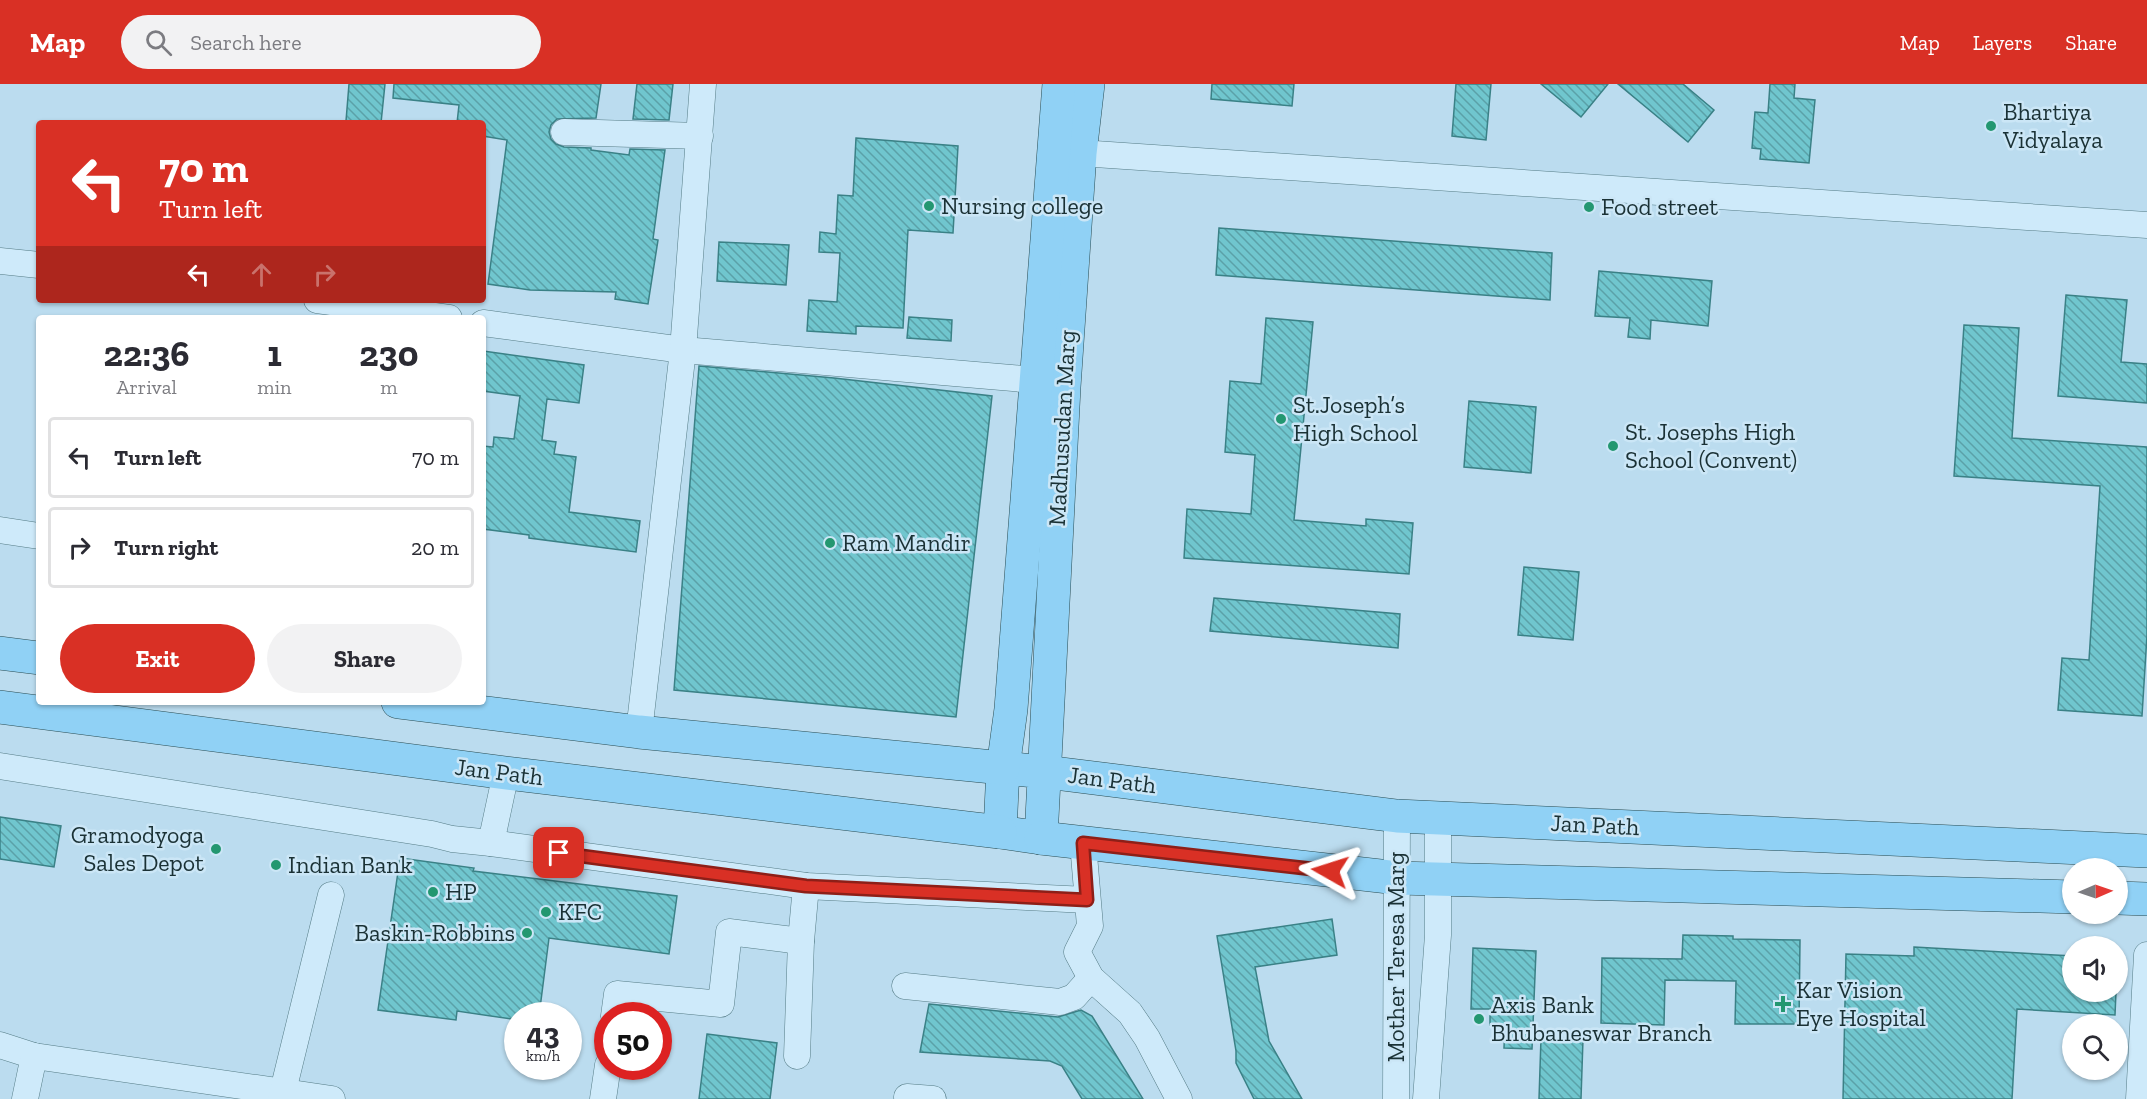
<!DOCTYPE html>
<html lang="en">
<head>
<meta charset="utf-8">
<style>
  :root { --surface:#fff; --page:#f2f2f3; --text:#2b2b33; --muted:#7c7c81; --line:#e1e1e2; --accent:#d93025 }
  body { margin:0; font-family:"Zilla Slab",serif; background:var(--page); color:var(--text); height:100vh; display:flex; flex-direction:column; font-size:22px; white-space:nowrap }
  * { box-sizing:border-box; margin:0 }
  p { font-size:20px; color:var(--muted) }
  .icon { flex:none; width:33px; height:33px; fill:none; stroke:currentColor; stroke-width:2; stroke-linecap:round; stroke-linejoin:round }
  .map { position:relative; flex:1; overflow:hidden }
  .panel { position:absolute; left:36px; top:231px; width:450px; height:390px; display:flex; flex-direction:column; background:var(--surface); border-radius:6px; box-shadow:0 2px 4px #0004 }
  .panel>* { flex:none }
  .hud { position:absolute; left:36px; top:36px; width:450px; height:183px; border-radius:6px; box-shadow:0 2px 4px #0004; background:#d93025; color:#fff; overflow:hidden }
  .needle { width:39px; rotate:88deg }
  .buttons { position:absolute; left:2062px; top:774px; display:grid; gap:12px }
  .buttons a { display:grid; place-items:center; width:66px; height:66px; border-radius:50%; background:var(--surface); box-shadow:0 2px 4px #0004; font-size:30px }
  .speed { position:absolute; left:504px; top:918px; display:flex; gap:12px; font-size:30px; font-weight:700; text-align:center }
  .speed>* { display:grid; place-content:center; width:78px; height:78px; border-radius:50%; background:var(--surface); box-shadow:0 2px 4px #0004; line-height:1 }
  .speed small { font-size:15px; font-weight:400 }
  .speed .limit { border:9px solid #d22; background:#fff; color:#111 }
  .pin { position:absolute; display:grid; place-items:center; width:51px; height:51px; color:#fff; margin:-26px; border-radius:12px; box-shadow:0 3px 9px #0006 }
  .me { position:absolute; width:66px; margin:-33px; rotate:276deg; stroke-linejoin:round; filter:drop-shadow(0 0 4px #0008) }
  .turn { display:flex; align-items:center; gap:21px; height:126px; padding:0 24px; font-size:27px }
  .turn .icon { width:78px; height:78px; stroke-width:2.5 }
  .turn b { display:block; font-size:42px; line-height:51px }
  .lanes { display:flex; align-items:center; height:57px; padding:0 24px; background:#0003; justify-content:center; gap:30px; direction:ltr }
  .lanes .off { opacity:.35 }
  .eta { display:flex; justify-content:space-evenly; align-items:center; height:102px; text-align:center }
  .eta b { font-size:36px; font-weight:700; line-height:42px }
  .primary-button { display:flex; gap:12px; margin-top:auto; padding:12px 24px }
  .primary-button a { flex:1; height:69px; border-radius:36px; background:var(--accent); color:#fff; font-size:24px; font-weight:700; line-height:69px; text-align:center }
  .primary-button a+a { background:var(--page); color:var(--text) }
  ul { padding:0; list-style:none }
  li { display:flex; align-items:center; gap:18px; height:81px; margin:0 12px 9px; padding:0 12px; border:3px solid var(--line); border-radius:6px }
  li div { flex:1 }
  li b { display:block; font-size:22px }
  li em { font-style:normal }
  header { display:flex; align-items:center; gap:36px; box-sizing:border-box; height:84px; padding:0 30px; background:var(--accent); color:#fff }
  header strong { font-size:28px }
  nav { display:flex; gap:33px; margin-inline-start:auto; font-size:21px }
  .search { width:420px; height:54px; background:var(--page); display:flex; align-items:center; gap:15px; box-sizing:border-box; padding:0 21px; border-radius:33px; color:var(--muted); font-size:22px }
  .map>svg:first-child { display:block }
  .building { fill:url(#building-back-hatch); stroke:#3a8186; stroke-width:1.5 }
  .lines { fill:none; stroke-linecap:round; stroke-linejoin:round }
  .minor-casing { stroke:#557c86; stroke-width:27 }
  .major-casing { stroke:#2a4d53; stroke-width:34 }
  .minor { stroke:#ceeafa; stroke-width:26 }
  .major { stroke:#90d1f5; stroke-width:33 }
  .route-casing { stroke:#8d1f18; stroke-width:15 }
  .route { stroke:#d93025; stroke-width:10 }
  .poi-dot { fill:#239770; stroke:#cbe6f6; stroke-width:2 }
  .labels { text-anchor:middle; stroke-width:5; stroke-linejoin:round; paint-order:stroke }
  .poi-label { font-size:24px; fill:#1a3135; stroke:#cbe6f6; text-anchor:start }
  .street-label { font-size:24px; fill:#1a3135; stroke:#cbe6f6 }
</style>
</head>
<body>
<header>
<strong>Map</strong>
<div class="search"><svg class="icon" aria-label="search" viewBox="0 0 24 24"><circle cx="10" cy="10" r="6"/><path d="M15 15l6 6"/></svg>Search here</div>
<nav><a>Map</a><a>Layers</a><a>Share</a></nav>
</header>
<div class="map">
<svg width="2147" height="1015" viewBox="0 0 2147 1015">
  <defs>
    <pattern id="building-back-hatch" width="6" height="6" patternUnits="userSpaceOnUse" patternTransform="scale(1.5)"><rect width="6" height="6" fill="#70c6ce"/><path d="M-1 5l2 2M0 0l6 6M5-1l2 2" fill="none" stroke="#5ba1a8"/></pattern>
  </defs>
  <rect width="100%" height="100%" fill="#bbdcef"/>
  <g class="building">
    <path d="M 349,0 L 385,0 L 381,39 L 346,37 Z"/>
    <path d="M 394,0 L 601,0 L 596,34 L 557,35 L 551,41 L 549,48 L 551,55 L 556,60 L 564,63 L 591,64 L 591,66 L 629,71 L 630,65 L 665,66 L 653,155 L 658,156 L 648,220 L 615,215 L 616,208 L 530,206 L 488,200 L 507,56 L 483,52 L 483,39 L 457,39 L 459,21 L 393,14 Z"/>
    <path d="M 637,0 L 673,0 L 669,36 L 633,35 Z"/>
    <path d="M 1212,0 L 1294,0 L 1292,22 L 1211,15 Z"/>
    <path d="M 1456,0 L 1491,0 L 1486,56 L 1452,52 Z"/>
    <path d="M 1541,0 L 1608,0 L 1581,33 Z"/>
    <path d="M 1618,0 L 1683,0 L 1714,26 L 1688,58 Z"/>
    <path d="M 1770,0 L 1795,0 L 1794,14 L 1815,16 L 1809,79 L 1760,75 L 1761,65 L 1752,64 L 1755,28 L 1768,29 Z"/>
    <path d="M 856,54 L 958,62 L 953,149 L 908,146 L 903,244 L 856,242 L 856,250 L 807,247 L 809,216 L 837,218 L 840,169 L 819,168 L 820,148 L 836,150 L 838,111 L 853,112 Z"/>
    <path d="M 1219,144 L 1552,169 L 1550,216 L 1216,191 Z"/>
    <path d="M 719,158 L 789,161 L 786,201 L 717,197 Z"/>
    <path d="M 1599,187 L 1712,197 L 1708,242 L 1651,236 L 1650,255 L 1628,253 L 1630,234 L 1595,232 Z"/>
    <path d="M 2066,211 L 2127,216 L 2121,278 L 2147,280 L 2147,319 L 2058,312 Z"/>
    <path d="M 909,233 L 952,236 L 951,257 L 907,254 Z"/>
    <path d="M 1266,234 L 1313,238 L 1294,436 L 1366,442 L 1366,435 L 1413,439 L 1409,490 L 1184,474 L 1187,425 L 1251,430 L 1255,371 L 1225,368 L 1230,297 L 1261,300 Z"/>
    <path d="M 1964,241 L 2019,244 L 2012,354 L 2147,363 L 2147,551 L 2142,632 L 2058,626 L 2062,574 L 2089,576 L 2100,402 L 1954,392 Z"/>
    <path d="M 483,267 L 584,281 L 579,319 L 547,315 L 542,356 L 556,358 L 554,370 L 576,373 L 569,428 L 640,437 L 636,468 L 529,454 L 529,451 L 483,445 L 483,362 L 493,363 L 494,353 L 514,355 L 520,312 L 483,307 Z"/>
    <path d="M 699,282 L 834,294 L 992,312 L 956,633 L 674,606 Z"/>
    <path d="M 1469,317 L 1536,323 L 1531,389 L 1464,383 Z"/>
    <path d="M 1524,483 L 1579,488 L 1573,556 L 1518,551 Z"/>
    <path d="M 1214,514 L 1400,530 L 1398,564 L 1210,547 Z"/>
    <path d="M 0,733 L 61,742 L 54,783 L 0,775 Z"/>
    <path d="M 400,774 L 474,784 L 473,787 L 677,812 L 669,870 L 549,854 L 539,932 L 518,932 L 518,936 L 457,927 L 456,936 L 378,926 Z"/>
    <path d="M 1332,835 L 1337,871 L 1255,883 L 1269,957 L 1302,1015 L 1254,1015 L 1236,979 L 1236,967 L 1217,852 Z"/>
    <path d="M 1683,851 L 1733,852 L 1733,855 L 1800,856 L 1799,940 L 1735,940 L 1736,897 L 1665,896 L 1664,941 L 1601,939 L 1602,874 L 1682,875 Z"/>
    <path d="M 1914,863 L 2073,872 L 2073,908 L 2116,908 L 2115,931 L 2017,925 L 2012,1015 L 1843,1015 L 1846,870 L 1914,872 Z"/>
    <path d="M 1473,864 L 1536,867 L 1532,965 L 1504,964 L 1505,942 L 1490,941 L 1490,925 L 1471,925 Z"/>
    <path d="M 929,920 L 1058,933 L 1081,926 L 1092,932 L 1143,1015 L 1082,1015 L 1062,982 L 1050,977 L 920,968 Z"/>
    <path d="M 707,950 L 777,959 L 770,1015 L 699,1015 Z"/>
    <path d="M 1541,954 L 1583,955 L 1581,1015 L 1539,1015 Z"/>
  </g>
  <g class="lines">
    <g class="minor-casing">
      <g id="minor">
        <path d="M 564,48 L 700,52"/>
        <path d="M 1080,69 L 2147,141"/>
        <path d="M 0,177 L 39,181"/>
        <path d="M 317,216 L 449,234"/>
        <path d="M 483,239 L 683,266 L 1035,296"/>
        <path d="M 0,446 L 39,452"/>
        <path d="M 639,648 L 683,266 L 703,0"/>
        <path d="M 0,682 L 432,750 L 452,755 L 491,759 L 506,689"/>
        <path d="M 491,759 L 806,802 L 1087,816"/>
        <path d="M 1083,759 L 1090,842 L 1077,868 L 1091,894 L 1130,929 L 1147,954 L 1179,1015"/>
        <path d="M 905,902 L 1060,918 L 1074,913 L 1091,894"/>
        <path d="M 614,932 L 617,910 L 721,920 L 729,848 L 801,857"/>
        <path d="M 0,961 L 34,972 L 332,1015"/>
        <path d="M 797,972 L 801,857 L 806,802"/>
        <path d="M 907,1013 L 933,1015"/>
        <path d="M 25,1015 L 34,972"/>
        <path d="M 281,1015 L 331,811"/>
        <path d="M 603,1015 L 608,981"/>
        <path d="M 1396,1015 L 1397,732"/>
        <path d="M 1426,1015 L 1438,851 L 1438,733"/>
        <path d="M 2139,1015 L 2147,871"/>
      </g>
    </g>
    <g class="major-casing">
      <g id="major">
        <path d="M 1088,0 L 1080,69 L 1064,303 L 1041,754 L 1000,748 L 1003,684 L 1046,688 L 1397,732 L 2147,767"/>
        <path d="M 0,569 L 39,574"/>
        <path d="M 398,618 L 639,648 L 1003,684 L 1011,625 L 1059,0"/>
        <path d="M 0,623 L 506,689 L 1000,748"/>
        <path d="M 1041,754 L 1398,794 L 2073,813"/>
        <path d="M 2118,814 L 2147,815"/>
      </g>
    </g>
    <use href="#minor" class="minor"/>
    <use href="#major" class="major"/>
  </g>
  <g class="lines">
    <g class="route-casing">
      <path id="route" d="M 559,769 L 806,802 L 1087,816 L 1083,759 L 1330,787"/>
    </g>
    <use href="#route" class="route"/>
  </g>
  <g class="poi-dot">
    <circle cx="1991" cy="42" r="6"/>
    <circle cx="929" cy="122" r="6"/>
    <circle cx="1589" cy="123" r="6"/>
    <circle cx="1281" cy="335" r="6"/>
    <circle cx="1613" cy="362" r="6"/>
    <circle cx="830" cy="459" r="6"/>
    <circle cx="216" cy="765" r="6"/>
    <circle cx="276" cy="781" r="6"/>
    <circle cx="433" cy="808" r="6"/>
    <circle cx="546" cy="828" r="6"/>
    <circle cx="527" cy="849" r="6"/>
    <path d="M1780 911h6v6h6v6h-6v6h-6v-6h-6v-6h6z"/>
    <circle cx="1479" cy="935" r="6"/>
  </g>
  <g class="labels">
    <g class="poi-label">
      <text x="2003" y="36">Bhartiya<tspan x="2003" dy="28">Vidyalaya</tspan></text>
      <text x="941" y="130">Nursing college</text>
      <text x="1601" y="131">Food street</text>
      <text x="1293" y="329">St.Joseph’s<tspan x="1293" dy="28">High School</tspan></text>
      <text x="1625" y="356">St. Josephs High<tspan x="1625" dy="28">School (Convent)</tspan></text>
      <text x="842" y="467">Ram Mandir</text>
      <text x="204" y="759" text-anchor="end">Gramodyoga<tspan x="204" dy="28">Sales Depot</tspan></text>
      <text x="288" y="789">Indian Bank</text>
      <text x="445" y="816">HP</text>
      <text x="558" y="836">KFC</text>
      <text x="515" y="857" text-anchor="end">Baskin-Robbins</text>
      <text x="1796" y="914">Kar Vision<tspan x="1796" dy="28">Eye Hospital</tspan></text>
      <text x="1491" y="929">Axis Bank<tspan x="1491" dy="28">Bhubaneswar Branch</tspan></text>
    </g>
    <g class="street-label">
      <text transform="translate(1062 344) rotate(-87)" y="8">Madhusudan Marg</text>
      <text transform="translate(499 688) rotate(7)" y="8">Jan Path</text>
      <text transform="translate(1112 696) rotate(7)" y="8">Jan Path</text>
      <text transform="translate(1595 741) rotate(3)" y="8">Jan Path</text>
      <text transform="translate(1396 873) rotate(-90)" y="8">Mother Teresa Marg</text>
    </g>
  </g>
</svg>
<div class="buttons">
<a><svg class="needle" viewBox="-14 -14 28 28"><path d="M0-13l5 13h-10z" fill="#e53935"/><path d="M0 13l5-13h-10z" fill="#7c7c81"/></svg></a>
<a><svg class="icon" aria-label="sound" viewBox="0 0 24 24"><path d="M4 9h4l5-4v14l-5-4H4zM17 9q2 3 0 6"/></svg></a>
<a><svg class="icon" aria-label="search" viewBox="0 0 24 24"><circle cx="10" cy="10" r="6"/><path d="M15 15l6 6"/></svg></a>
</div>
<div class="speed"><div>43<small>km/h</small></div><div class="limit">50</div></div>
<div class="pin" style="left:559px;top:769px;background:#d93025"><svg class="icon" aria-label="arrive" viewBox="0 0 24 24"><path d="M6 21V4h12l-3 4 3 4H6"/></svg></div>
<svg class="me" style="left:1330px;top:787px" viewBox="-20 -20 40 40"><path d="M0-17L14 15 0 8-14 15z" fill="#d93025" stroke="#fff" stroke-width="4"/></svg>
<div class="hud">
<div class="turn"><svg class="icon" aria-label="left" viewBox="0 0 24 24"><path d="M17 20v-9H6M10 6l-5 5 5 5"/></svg><div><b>70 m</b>Turn left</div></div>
<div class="lanes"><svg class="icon" aria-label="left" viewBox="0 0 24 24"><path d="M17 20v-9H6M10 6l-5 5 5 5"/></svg><svg class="icon off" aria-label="ahead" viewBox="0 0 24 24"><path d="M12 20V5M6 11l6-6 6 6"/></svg><svg class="icon off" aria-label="right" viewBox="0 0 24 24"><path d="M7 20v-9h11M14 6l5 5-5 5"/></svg></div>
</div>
<section class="panel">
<div class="eta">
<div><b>22:36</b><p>Arrival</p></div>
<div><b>1</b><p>min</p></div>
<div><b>230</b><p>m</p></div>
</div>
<ul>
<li><svg class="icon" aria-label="left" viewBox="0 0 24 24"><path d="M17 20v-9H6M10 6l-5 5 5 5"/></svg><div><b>Turn left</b></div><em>70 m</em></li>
<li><svg class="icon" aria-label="right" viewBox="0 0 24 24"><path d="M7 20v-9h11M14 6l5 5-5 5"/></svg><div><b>Turn right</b></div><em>20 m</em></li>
</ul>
<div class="primary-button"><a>Exit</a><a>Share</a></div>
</section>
</div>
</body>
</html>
